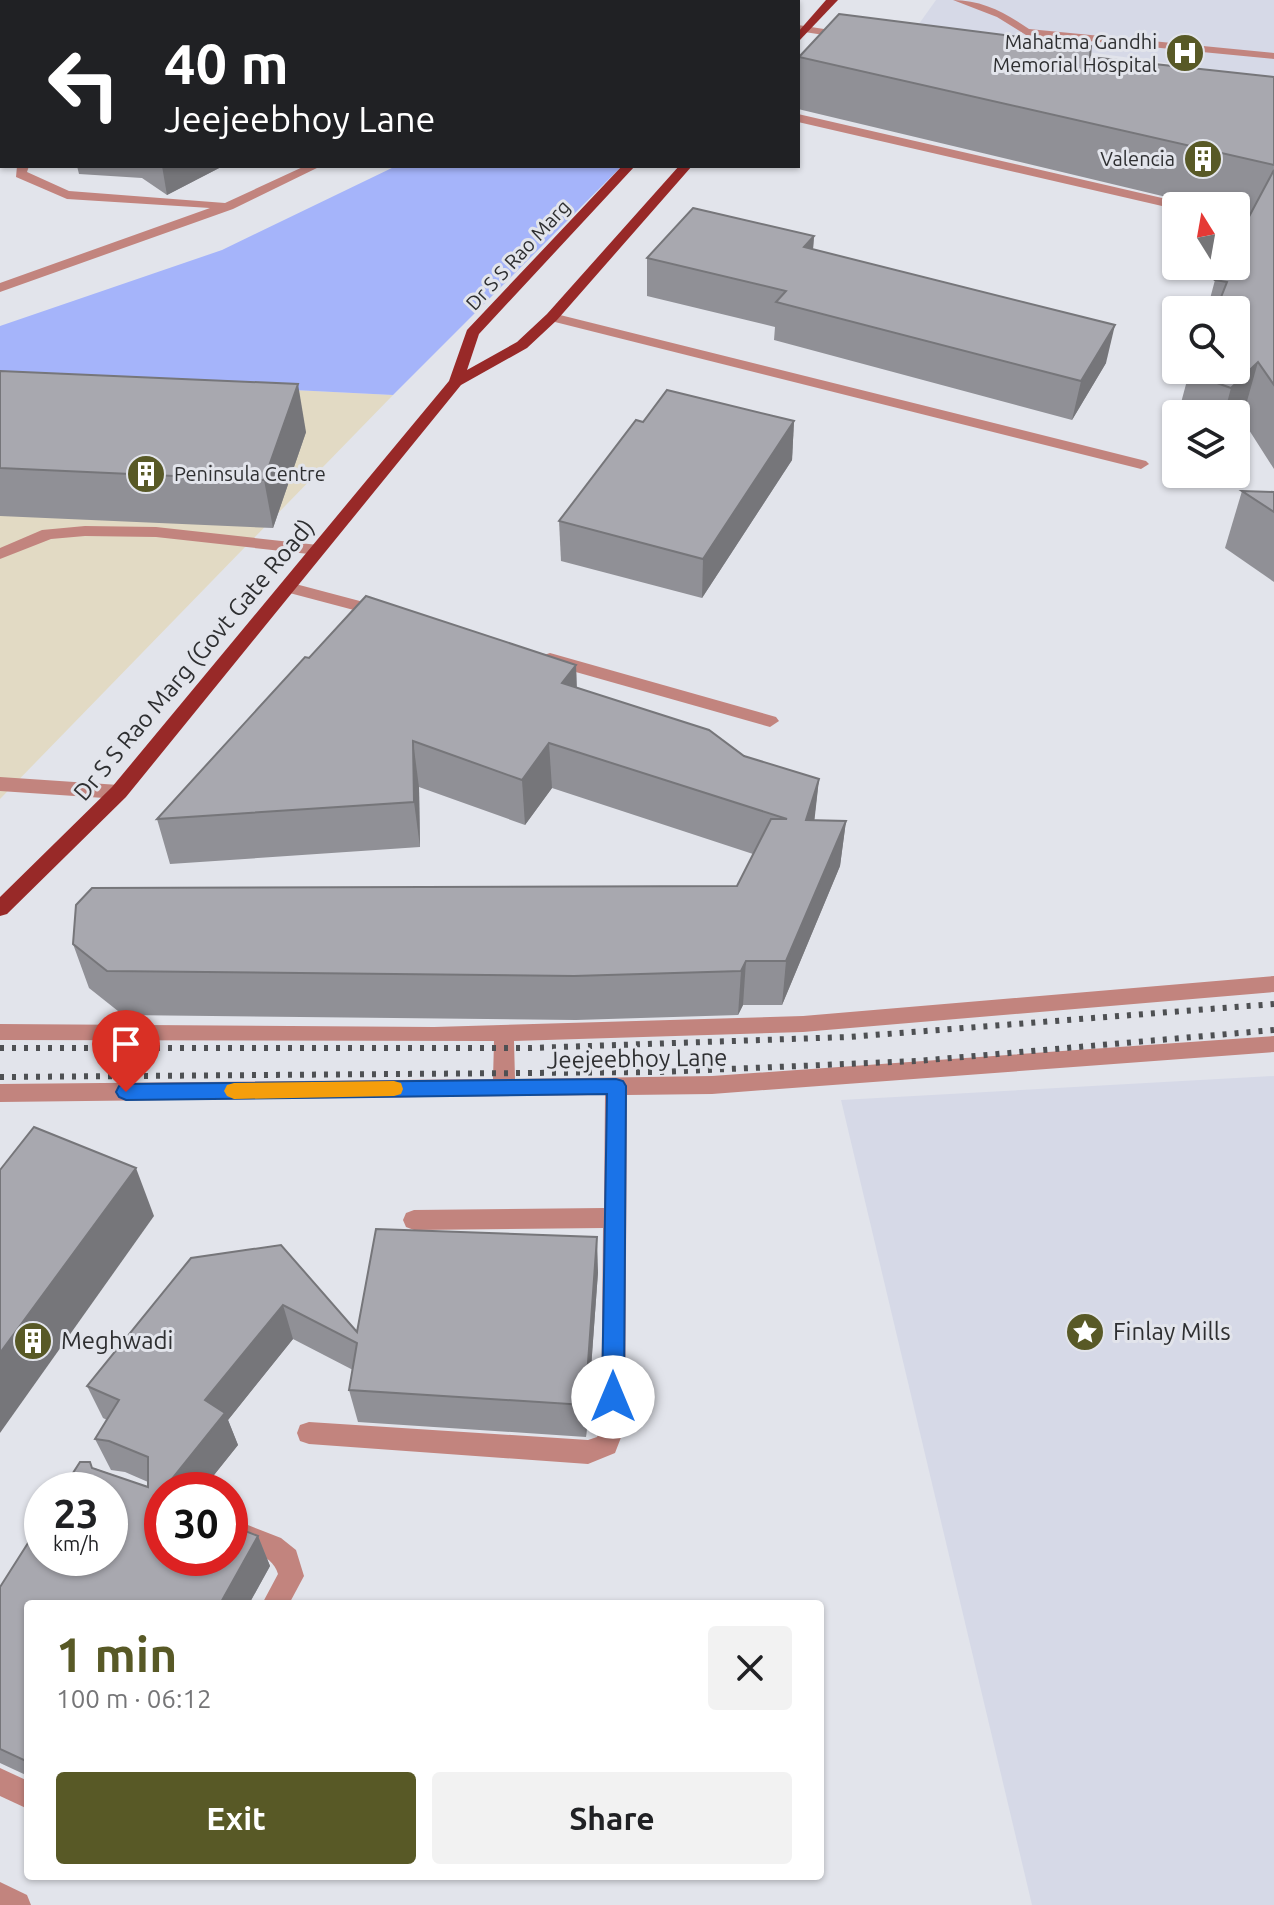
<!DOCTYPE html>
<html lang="en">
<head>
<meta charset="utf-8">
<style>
  :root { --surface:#fff; --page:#f2f2f2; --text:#202124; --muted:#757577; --accent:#585926 }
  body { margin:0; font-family:Ubuntu,sans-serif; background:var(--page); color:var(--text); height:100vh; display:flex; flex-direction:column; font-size:30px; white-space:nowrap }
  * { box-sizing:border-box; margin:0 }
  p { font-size:26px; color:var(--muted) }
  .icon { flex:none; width:44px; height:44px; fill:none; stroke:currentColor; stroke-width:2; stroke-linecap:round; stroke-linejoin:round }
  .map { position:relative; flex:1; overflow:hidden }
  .sheet { position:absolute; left:24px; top:1600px; width:800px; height:280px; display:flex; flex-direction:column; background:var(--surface); border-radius:8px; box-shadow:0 2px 6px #0004 }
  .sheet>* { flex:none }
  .hud { position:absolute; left:0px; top:0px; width:800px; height:168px; box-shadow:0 2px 6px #0004; background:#202124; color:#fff; overflow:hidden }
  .needle { width:52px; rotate:349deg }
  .buttons { position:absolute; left:1162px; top:192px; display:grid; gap:16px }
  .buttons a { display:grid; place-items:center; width:88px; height:88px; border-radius:8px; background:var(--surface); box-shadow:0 2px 6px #0004; font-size:40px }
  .speed { position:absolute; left:24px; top:1472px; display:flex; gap:16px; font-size:40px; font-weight:700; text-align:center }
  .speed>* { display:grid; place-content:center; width:104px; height:104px; border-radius:50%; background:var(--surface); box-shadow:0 2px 6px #0004; line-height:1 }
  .speed small { font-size:20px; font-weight:400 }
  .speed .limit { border:12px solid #d22; background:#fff; color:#111 }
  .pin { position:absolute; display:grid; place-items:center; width:68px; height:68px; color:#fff; margin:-82px -34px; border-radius:50% 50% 50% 0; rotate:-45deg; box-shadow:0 0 8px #0007 }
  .pin .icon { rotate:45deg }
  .me { position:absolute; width:88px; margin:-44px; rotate:0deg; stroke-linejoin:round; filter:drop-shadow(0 0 6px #0008) }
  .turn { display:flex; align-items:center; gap:28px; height:168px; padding:0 32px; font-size:36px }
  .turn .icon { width:104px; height:104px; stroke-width:2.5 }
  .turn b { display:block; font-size:56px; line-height:68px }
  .round { display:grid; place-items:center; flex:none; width:84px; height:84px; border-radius:8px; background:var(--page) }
  .head { display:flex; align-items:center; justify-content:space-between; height:136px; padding:0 32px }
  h1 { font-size:48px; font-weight:700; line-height:60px; color:var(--accent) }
  .action { display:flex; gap:16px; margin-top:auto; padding:16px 32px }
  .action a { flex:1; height:92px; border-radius:8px; background:var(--accent); color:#fff; font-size:32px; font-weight:700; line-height:92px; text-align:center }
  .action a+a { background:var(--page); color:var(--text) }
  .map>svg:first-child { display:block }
  .commercial { fill:#e2dac4 }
  .built { fill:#d6d9e7 }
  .green { fill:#a5b4fa }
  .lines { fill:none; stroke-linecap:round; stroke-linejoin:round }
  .minor { fill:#c2847e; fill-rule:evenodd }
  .major { fill:#982928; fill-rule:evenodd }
  .rail { stroke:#4e5053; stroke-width:6; stroke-dasharray:4 8; stroke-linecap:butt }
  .wall { fill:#909096 }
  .shaded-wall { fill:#76767a }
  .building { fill:#a8a8af; stroke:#76767a; stroke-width:2 }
  .route { fill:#1a73e8; stroke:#114b97; stroke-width:2 }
  .slow { fill:#f59e0b }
  .labels { text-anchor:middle; stroke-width:6; stroke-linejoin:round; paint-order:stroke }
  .far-poi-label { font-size:20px; fill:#2e2f31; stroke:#e2e4eb; text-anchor:end }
  .far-street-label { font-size:20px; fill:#2e2f31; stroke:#e2e4eb }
  .street-label { font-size:24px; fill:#2e2f31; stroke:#e2e4eb }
  .poi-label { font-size:24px; fill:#2e2f31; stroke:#e2e4eb; text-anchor:start }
</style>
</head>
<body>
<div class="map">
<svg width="1274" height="1905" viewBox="0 0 1274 1905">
  <rect width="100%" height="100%" fill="#e2e4eb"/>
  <path class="commercial" d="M 0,375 L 393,395 L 0,799 Z"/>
  <g class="built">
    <path d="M 936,0 L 1274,0 L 1274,78 L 916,28 Z"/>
    <path d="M 1274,1076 L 1274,1905 L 1032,1905 L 841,1100 Z"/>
  </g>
  <path class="green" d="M 396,166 L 622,166 L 393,395 L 0,375 L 0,326 L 222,250 Z"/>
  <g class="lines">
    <g class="minor">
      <path d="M 358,0 L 371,0 L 373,2 L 360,2 Z"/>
      <path d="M 632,0 L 645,0 L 630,2 Z"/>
      <path d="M 953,0 C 982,0 1006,13 1029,29 L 1274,53 L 1274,59 L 1026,35 L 997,17 Z"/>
      <path d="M 798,25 L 850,33 L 856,36 L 850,39 L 798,31 Z"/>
      <path d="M 798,114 L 1175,201 L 1182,205 L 1175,209 L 798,122 Z"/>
      <path d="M 17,166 L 29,166 L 27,172 L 69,191 L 225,203 L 305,166 L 321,166 L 233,209 L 0,292 L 0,283 L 210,208 L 67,199 L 16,177 Z"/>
      <path d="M 552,313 L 1146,461 L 1149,464 L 1141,469 L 547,320 L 545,317 Z"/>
      <path d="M 85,526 L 156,527 L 318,545 L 326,550 L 318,555 L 156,537 L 85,536 L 51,539 L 0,559 L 0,548 L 42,530 Z"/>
      <path d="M 288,582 L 390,609 L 392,613 L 384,618 L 282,591 L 280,587 Z"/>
      <path d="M 550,653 L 776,717 L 779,721 L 770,727 L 544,663 L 541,659 L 544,655 Z"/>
      <path d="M 0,777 L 119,785 L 128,792 L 119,799 L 0,791 Z"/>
      <path d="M 1274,976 L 1274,992 L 803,1032 L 514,1041 L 515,1079 L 712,1076 L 1274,1036 L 1274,1052 L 712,1094 L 627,1095 L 625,1427 L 615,1453 L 588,1464 L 309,1444 L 300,1441 L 297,1433 L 300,1425 L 309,1422 L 588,1440 L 597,1437 L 601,1427 L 603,1228 L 414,1230 L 406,1227 L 403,1220 L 406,1213 L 414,1210 L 604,1208 L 605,1095 L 0,1102 L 0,1084 L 493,1079 L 494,1041 L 0,1040 L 0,1024 L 434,1027 L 803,1016 Z"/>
      <path d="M 230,1518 L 281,1538 L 296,1550 L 304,1576 L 289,1604 L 262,1604 L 278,1574 C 273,1555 247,1549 230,1542 Z"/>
      <path d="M 0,1768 L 28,1781 L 28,1809 L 0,1796 Z"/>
      <path d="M 0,1882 L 27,1895 L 31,1905 L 0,1905 Z"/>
    </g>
    <g class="major">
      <path d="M 779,0 L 791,0 L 777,2 Z"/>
      <path d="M 826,0 L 838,0 L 798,42 L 798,32 Z"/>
      <path d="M 622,166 L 635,166 L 479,334 L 467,370 L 517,342 L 547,314 L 679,166 L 692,166 L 557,320 L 527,348 L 461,385 L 126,797 L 7,914 L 0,916 L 0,897 L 112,787 L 449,381 L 467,330 Z"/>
    </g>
    <g class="rail">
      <path d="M 0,1048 L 531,1048 L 848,1037 L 1274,1004"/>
      <path d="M 0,1077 L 658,1072 L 917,1061 L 1274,1030"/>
    </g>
  </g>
  <g class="wall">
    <rect x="411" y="0" width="132" height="2"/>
    <path d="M 799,57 L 1090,57 L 1274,77 L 1274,469 L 1242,419 L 1236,424 L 1236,414 L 1178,414 L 1189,373 L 1236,310 L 1207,310 L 1215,280 L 1249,217 L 1236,214 L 1236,206 L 1204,206 L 798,109 Z"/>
    <path d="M 77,166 L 223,166 L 167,195 L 142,178 L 79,174 Z"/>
    <path d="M 814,236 L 813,250 L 1106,363 L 1072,420 L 774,340 L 775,327 L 647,296 L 647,258 Z"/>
    <path d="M 0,371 L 306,432 L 273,528 L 0,516 Z"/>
    <path d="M 794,421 L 792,460 L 702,598 L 561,561 L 559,521 L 643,422 Z"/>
    <path d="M 1242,491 L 1274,492 L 1274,582 L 1225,548 Z"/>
    <path d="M 309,658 L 576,665 L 577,688 L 744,756 L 819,779 L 814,820 L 846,821 L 840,866 L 782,1005 L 743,1005 L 738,1015 L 576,1020 L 123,1015 L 89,988 L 73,944 L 737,886 L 753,854 L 552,788 L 525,825 L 419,787 L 420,847 L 170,864 L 157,819 Z"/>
    <path d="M 191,1258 L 357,1332 L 598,1272 L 586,1437 L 358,1422 L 349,1390 L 353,1370 L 293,1339 L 228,1420 L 238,1445 L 202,1490 L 162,1490 L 162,1558 L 258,1536 L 270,1566 L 249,1604 L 28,1604 L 28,1776 L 0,1763 L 0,1587 L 94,1468 L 148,1487 L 148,1482 L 125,1472 L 111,1470 L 95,1439 L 107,1420 L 103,1418 L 87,1386 Z"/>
  </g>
  <g class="shaded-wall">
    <path d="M 162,166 L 223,166 L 167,195 Z"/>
    <path d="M 814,236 L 811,273 L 804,247 Z"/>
    <path d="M 1115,325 L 1106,363 L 1072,420 L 1081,381 Z"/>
    <path d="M 1258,362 L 1242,419 L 1236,424 L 1236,414 L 1224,414 L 1231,388 Z"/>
    <path d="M 298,384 L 306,432 L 273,528 L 264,480 Z"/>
    <path d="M 794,421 L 792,460 L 702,598 L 703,559 Z"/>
    <path d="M 576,665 L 577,710 L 562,683 Z"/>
    <path d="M 413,741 L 419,787 L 420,847 L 414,802 Z"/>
    <path d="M 549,743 L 552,788 L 525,825 L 522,780 Z"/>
    <path d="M 819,779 L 814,824 L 806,820 Z"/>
    <path d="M 846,821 L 840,866 L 782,1005 L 786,961 Z"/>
    <path d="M 746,961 L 743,1005 L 738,1015 L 741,971 Z"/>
    <path d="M 136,1168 L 154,1216 L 0,1433 L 0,1353 Z"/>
    <path d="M 597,1237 L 598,1272 L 586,1437 L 585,1405 Z"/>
    <path d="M 283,1305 L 293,1339 L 228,1420 L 238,1445 L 202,1490 L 163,1490 L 205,1400 Z"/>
    <path d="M 258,1536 L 270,1566 L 249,1604 L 220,1604 Z"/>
  </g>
  <g class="building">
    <path d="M 839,14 L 1091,46 L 1090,57 L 1274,77 L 1274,165 L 799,57 Z"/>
    <path d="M 1274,170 L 1274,385 L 1258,362 L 1231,388 L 1189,373 L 1190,370 L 1236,370 L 1236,310 L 1216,310 L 1227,282 L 1215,280 L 1223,266 L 1236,266 L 1236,241 Z"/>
    <path d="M 693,208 L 814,236 L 804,247 L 1115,325 L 1081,381 L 776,302 L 786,291 L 647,258 Z"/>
    <path d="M 0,371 L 298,384 L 264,480 L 0,468 Z"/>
    <path d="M 667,390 L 794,421 L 703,559 L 559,521 L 636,420 L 643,422 Z"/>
    <path d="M 1242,491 L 1274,492 L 1274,512 Z"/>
    <path d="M 366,596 L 576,665 L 562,683 L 709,730 L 744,756 L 819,779 L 806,820 L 846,821 L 786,961 L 746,961 L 741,971 L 574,976 L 107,971 L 73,944 L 76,905 L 92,888 L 737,886 L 771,819 L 787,819 L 549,743 L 522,780 L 413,741 L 414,802 L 157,819 L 305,657 L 309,658 Z"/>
    <path d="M 34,1127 L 136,1168 L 0,1353 L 0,1170 Z"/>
    <path d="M 376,1229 L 597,1237 L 585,1405 L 349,1390 L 357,1343 L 283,1305 L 205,1400 L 225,1413 L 159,1495 L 162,1496 L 162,1558 L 230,1558 L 230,1525 L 258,1536 L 220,1604 L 28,1604 L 28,1762 L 0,1749 L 0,1587 L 42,1521 L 42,1558 L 110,1558 L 110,1490 L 62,1490 L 80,1462 L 90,1462 L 92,1468 L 148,1487 L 148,1457 L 109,1441 L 95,1439 L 119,1400 L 87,1386 L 191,1258 L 281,1245 L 357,1332 Z"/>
  </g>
  <path class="route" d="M 616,1079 L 623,1081 L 626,1086 L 624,1397 L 621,1404 L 613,1407 L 606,1404 L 602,1397 L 607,1094 L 126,1100 L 119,1097 L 116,1092 L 119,1086 L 126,1084 Z"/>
  <path class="slow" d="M 394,1081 L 401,1083 L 403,1089 L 401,1094 L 394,1096 L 234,1099 L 227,1096 L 224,1091 L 227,1085 L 234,1083 Z"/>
  <defs>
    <g id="hospital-disc" transform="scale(2)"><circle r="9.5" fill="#585926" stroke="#e2e4eb"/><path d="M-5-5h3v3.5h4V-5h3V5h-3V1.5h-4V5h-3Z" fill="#fff"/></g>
    <g id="building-disc" transform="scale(2)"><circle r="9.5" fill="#585926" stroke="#e2e4eb"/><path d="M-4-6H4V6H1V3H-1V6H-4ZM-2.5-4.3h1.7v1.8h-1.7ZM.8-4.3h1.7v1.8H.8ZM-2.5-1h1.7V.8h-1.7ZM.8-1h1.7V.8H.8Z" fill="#fff"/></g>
    <g id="sight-disc" transform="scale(2)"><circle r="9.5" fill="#585926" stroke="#e2e4eb"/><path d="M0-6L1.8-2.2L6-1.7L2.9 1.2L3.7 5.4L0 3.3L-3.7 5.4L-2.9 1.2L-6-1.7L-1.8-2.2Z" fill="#fff"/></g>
  </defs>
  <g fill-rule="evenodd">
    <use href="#hospital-disc" x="1185" y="53"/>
    <use href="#building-disc" x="1203" y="159"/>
    <use href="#building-disc" x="146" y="474"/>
    <use href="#sight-disc" x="1085" y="1332"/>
    <use href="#building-disc" x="33" y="1341"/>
  </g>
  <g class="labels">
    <g class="far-poi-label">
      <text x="1157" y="49">Mahatma Gandhi<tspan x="1157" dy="23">Memorial Hospital</tspan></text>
      <text x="1175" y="166">Valencia</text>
      <text x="174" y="481" text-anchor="start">Peninsula Centre</text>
    </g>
    <g class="far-street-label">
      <text transform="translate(518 255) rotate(-47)" y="7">Dr S S Rao Marg</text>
    </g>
    <g class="street-label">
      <text transform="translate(194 660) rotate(-50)" y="8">Dr S S Rao Marg (Govt Gate Road)</text>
      <text transform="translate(637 1059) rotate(-1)" y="8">Jeejeebhoy Lane</text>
    </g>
    <g class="poi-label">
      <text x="1113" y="1340">Finlay Mills</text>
      <text x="61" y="1349">Meghwadi</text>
    </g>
  </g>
</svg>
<div class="buttons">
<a><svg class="needle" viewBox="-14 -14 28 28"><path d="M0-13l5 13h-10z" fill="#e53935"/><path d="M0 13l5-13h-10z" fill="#757577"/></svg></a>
<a><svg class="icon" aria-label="search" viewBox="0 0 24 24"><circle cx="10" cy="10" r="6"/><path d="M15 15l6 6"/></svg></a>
<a><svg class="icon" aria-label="layers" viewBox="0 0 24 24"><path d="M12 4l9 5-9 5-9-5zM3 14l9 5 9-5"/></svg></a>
</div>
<div class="speed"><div>23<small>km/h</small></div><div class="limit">30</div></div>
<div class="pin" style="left:126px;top:1092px;background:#d93025"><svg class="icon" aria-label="arrive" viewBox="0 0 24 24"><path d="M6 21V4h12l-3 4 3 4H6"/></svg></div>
<svg class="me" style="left:613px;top:1397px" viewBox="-20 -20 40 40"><circle r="19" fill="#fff"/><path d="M0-13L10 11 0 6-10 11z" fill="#1a73e8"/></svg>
<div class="hud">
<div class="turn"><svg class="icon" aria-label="left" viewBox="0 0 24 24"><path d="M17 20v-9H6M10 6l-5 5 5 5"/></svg><div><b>40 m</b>Jeejeebhoy Lane</div></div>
</div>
<section class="sheet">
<div class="head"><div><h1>1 min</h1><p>100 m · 06:12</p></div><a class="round"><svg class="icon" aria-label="close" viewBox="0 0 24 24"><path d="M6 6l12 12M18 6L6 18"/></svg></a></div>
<div class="action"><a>Exit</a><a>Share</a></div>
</section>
</div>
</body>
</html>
